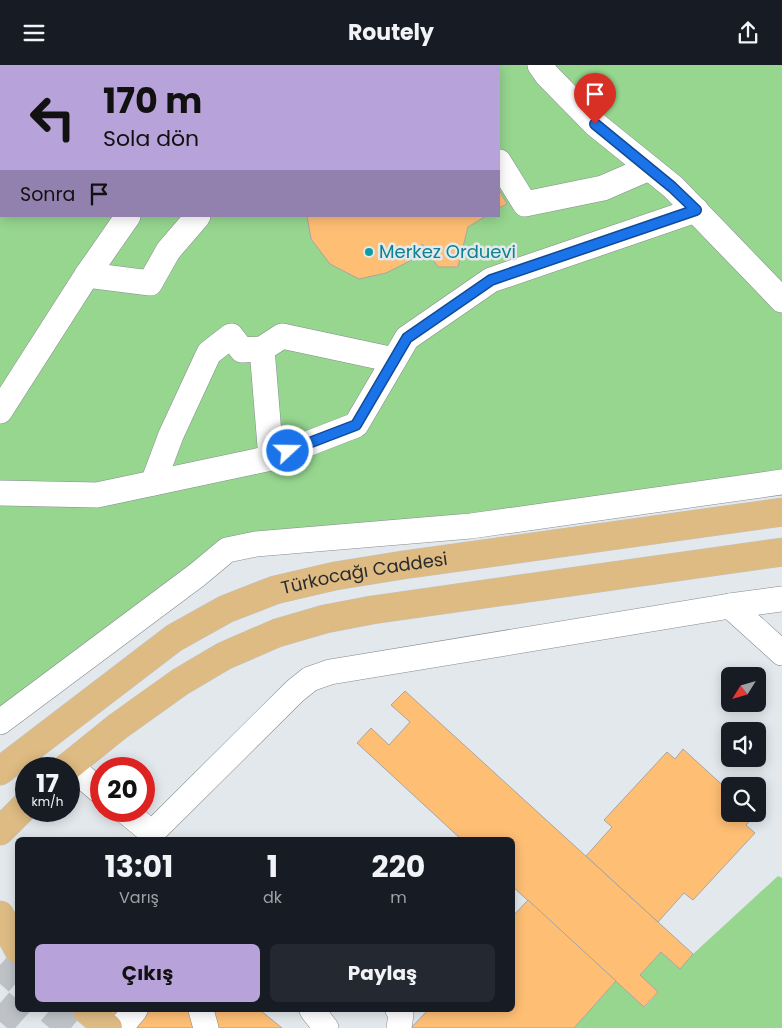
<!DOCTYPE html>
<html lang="tr">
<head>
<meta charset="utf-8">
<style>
  :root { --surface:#171b24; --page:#242831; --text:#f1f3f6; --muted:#9ea1a6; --accent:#b7a2da }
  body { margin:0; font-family:Poppins,sans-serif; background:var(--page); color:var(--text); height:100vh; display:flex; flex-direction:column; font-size:19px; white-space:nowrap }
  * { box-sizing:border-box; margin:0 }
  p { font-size:16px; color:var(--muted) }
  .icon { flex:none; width:28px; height:28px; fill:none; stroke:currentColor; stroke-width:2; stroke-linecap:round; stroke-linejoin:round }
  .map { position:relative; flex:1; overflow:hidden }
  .drawer { position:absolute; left:15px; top:772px; width:500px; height:175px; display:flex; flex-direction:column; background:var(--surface); border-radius:8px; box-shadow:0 2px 12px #0003 }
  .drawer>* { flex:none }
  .hud { position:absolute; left:0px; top:0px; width:500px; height:152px; box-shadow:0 2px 12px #0003; background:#b7a2da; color:#111; overflow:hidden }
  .needle { width:32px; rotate:233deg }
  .buttons { position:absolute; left:721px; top:602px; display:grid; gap:10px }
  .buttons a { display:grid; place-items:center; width:45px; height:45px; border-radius:8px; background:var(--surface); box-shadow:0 2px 12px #0003; font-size:25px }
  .speed { position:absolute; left:15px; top:692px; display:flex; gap:10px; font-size:25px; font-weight:700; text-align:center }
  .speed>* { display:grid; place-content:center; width:65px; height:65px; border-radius:50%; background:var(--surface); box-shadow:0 2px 12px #0003; line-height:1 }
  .speed small { font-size:12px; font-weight:400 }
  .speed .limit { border:8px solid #d22; background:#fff; color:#111 }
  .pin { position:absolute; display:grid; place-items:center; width:42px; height:42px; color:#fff; margin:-51px -21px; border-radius:50% 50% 50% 0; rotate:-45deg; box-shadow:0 0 5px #0007 }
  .pin .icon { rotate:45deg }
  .me { position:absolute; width:55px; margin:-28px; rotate:69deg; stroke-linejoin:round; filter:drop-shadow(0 0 4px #0008) }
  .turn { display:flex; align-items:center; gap:18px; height:105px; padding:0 20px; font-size:22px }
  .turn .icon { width:65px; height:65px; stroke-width:2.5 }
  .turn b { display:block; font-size:35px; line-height:42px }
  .then { display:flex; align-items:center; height:48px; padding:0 20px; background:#0003; gap:10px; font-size:19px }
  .eta { display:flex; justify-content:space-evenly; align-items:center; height:85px; text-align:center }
  .eta b { font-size:30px; font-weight:700; line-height:35px }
  .button { display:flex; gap:10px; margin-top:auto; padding:10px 20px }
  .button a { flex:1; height:58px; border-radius:8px; background:var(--accent); color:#111; font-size:20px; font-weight:700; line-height:58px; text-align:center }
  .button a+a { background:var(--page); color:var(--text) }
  header { display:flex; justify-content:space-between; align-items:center; height:65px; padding:0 20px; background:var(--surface); font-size:22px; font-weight:700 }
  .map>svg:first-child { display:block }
  .green { fill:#96d68f; fill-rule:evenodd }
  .building { fill:#febe74; stroke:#a9a5a1 }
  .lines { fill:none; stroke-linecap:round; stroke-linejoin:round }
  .major-tunnel { stroke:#bec2c6; stroke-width:28; stroke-dasharray:28 14; stroke-linecap:butt }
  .minor-casing { stroke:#868b8e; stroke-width:26 }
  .major-casing { stroke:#c3c4c4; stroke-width:29 }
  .minor { stroke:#fff; stroke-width:25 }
  .major { stroke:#ddbb83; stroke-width:28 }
  .route-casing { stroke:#114b97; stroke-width:12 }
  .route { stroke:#1a73e8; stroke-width:9 }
  .culture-dot { fill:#0f9aa8; stroke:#e3e8ec; stroke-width:2 }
  .labels { text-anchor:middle; stroke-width:5; stroke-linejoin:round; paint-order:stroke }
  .culture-label { font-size:18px; fill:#0d838f; stroke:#e3e8ec; text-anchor:start }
  .street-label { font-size:18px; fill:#292b2c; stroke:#e3e8ec }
</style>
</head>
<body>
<header><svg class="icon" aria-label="menu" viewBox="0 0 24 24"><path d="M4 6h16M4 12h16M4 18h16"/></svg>Routely<svg class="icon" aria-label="share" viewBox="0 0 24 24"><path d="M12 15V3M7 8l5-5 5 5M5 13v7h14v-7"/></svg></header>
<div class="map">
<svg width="782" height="963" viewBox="0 0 782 963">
  <rect width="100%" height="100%" fill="#e3e8ec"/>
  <g class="green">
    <path d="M 0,0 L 782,0 L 782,417 L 256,479 L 0,657 ZM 1,1 L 499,1 L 499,151 L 1,151 Z"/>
    <path d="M 778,811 L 782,813 L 782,963 L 574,963 L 616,916 L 645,942 L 658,927 L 640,910 L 661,887 L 680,904 L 693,889 Z"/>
  </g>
  <g class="building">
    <path d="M 294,0 L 422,0 L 423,1 L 293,1 Z"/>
    <path d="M 499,125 L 507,139 L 499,143 Z"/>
    <path d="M 307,151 L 486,151 L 468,162 L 458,202 L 438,202 L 422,179 L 410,196 L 386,208 L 359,214 L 330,199 L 311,174 Z"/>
    <path d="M 405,626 L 693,889 L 680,904 L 661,887 L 640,910 L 658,927 L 644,942 L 512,821 L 512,775 L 462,775 L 357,678 L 371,663 L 389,680 L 410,657 L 391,640 Z"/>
    <path d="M 683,684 L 730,727 L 730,749 L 754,749 L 755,750 L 746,760 L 755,768 L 693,835 L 684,828 L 658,857 L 586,791 L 612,762 L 604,755 L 667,687 L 675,694 Z"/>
    <path d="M 528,835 L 616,916 L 574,963 L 411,963 L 428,945 L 512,945 L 512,852 Z"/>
    <path d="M 99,945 L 260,945 L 282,963 L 120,963 Z"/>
  </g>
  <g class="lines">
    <g class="major-tunnel">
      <path d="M 0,900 L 18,916"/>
      <path d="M 0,938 L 28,963"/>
      <path d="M 50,945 L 71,963"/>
    </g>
    <g class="minor-casing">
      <g id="minor">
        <path d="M 206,0 L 207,1"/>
        <path d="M 438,0 L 439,1"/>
        <path d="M 540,0 L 547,10 L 595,59 L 673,122 L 782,235"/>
        <path d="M 231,1 L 232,0"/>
        <path d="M 499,97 L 525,139 L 603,123 L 649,103"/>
        <path d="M 87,210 L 150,218 L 168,186 L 198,151"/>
        <path d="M 262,284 L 271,393"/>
        <path d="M 0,346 L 87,210 L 128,151"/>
        <path d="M 153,418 L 171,370 L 209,288 L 231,271 L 242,285 L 262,284 L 282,271 L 394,295"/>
        <path d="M 0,428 L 97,430 L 271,393 L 356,360 L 407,273 L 491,215 L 696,145"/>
        <path d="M 730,541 L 782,588"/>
        <path d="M 0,657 L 197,510 L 227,485 L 256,479 L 471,461 L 782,417"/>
        <path d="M 69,700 L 101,727"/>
        <path d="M 125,746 L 152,768 L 295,626 L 310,614 L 330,607 L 730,541 L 782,534"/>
        <path d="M 201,945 L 206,963"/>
        <path d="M 312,945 L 326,963"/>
        <path d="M 398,945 L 401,949 L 399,963"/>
        <path d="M 120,963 L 135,945"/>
      </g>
    </g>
    <g class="major-casing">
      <g id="major">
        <path d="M 65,704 L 117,662 L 180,617 L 224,591 L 277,568 L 325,554 L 372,545 L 782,487"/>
        <path id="s1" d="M 0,706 L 174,573 L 226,544 L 275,525 L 335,511 L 403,500 L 782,447"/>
        <path d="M 0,766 L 26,740"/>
        <path d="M 0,850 L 18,884"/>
        <path d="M 87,945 L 108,963"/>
      </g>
    </g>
    <use href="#minor" class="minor"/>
    <use href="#major" class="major"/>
  </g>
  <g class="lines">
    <g class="route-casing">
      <path id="route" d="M 288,386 L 356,360 L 407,273 L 491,215 L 696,145 L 672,122 L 595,59"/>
    </g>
    <use href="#route" class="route"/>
  </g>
  <circle class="culture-dot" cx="369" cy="187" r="5"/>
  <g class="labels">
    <g class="culture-label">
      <text x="379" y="193">Merkez Orduevi</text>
    </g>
    <g class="street-label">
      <text dy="6" stroke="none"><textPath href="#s1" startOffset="422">Türkocağı Caddesi</textPath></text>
    </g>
  </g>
</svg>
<div class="buttons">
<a><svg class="needle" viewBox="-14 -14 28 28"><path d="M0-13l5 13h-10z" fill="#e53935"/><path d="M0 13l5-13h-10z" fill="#9ea1a6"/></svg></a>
<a><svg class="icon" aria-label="sound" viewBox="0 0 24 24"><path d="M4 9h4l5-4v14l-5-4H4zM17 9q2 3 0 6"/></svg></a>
<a><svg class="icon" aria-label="search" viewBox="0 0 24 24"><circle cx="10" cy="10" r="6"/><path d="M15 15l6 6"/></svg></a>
</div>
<div class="speed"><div>17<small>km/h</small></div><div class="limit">20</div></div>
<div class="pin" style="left:595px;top:59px;background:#d93025"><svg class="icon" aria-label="arrive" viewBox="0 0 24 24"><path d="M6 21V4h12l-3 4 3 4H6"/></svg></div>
<svg class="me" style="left:288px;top:386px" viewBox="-20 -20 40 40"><circle r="17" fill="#1a73e8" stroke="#fff" stroke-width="3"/><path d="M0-11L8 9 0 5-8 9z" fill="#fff"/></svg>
<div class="hud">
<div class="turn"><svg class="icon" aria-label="left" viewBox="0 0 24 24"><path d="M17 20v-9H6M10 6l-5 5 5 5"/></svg><div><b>170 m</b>Sola dön</div></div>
<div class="then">Sonra<svg class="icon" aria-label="arrive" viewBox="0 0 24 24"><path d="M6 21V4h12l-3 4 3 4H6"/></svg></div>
</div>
<section class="drawer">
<div class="eta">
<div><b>13:01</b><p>Varış</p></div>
<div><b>1</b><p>dk</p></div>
<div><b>220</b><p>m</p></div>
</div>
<div class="button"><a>Çıkış</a><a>Paylaş</a></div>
</section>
</div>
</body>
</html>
